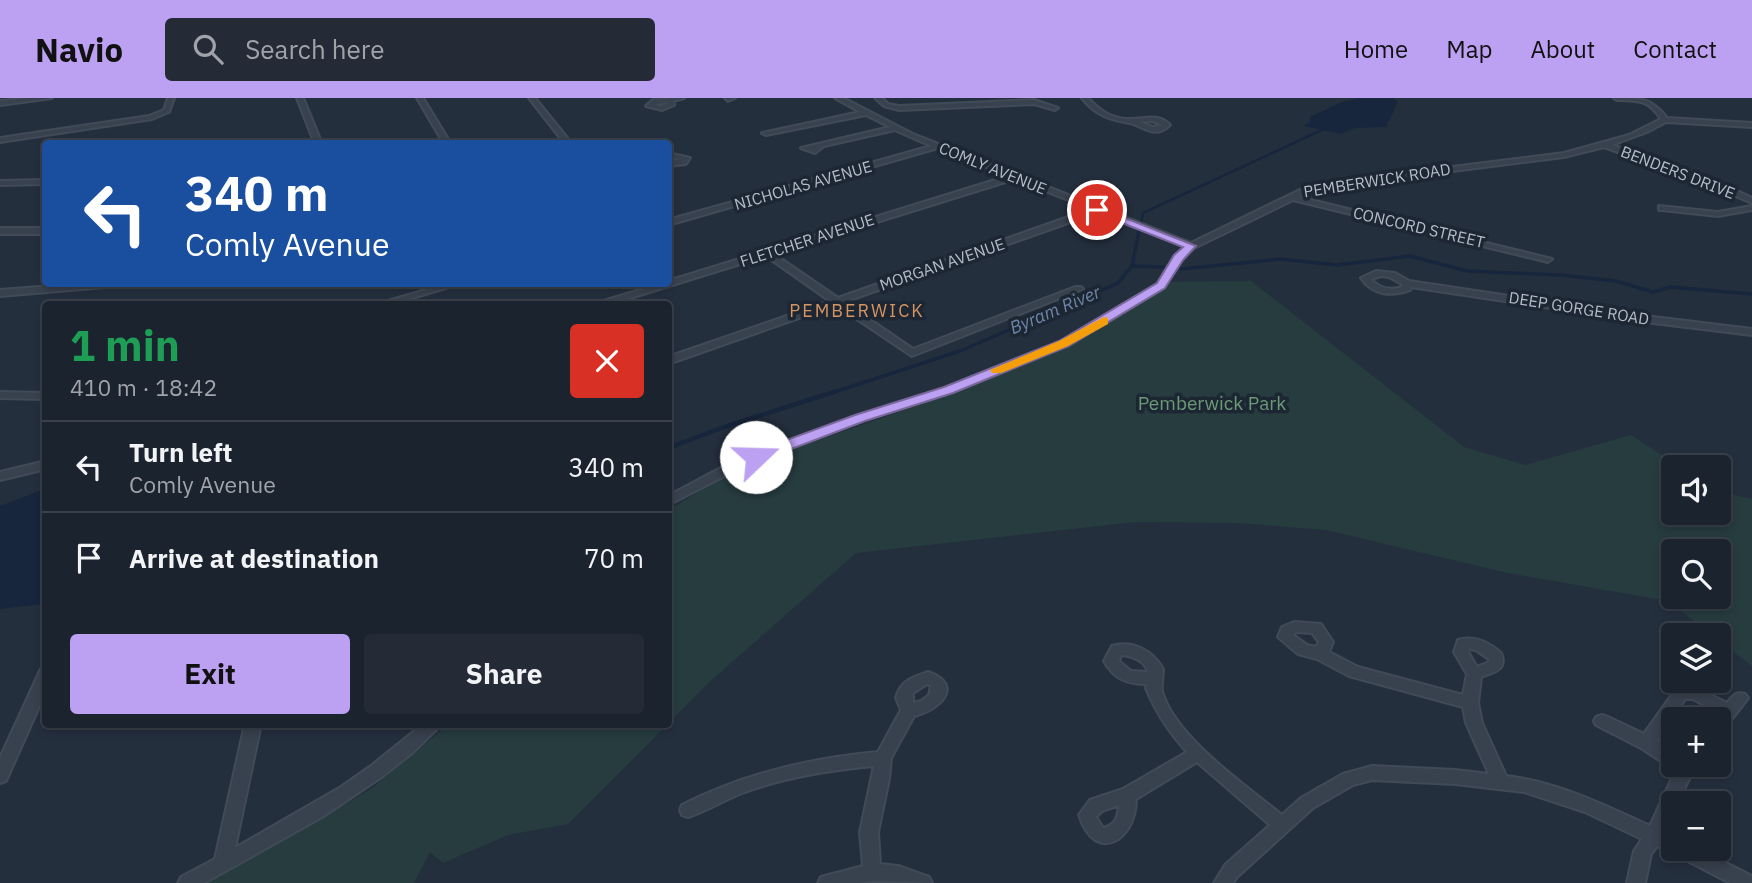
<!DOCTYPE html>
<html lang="en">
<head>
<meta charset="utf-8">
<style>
  :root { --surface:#1b232e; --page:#242b36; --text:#f1f3f6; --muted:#a0a4aa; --line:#39404a; --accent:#bca0f2 }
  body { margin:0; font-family:"IBM Plex Sans",sans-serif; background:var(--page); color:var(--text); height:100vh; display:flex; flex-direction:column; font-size:26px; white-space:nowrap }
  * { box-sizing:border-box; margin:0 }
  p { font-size:23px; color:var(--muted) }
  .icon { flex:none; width:38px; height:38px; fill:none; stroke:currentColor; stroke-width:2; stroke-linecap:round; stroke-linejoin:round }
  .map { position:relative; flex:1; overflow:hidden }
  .sheet { position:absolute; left:42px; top:203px; width:630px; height:427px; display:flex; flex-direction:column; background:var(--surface); border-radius:7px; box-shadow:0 4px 10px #0003,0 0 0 2px var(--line) }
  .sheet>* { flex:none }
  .guide { position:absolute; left:42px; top:42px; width:630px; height:147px; border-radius:7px; box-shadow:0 4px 10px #0003,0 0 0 2px var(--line); background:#1a4fa0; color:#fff; overflow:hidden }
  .buttons { position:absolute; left:1661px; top:357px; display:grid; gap:14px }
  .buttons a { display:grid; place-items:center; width:70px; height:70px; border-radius:7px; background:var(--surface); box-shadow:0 4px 10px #0003,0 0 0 2px var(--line); font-size:35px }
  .pin { position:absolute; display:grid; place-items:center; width:60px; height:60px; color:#fff; margin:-30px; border:4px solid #fff; border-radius:50%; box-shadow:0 2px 7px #0007 }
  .me { position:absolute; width:77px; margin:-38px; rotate:69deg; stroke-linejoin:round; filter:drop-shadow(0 0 5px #0008) }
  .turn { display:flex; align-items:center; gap:24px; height:147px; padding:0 28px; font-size:32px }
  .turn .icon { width:91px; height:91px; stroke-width:2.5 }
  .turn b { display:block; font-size:49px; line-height:60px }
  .round { display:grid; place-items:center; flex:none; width:74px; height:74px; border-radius:7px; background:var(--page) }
  .summary { display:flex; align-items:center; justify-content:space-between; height:119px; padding:0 28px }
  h1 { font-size:42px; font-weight:700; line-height:52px; color:#1e9e55 }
  .button { display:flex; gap:14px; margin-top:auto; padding:14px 28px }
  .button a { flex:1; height:80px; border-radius:7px; background:var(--accent); color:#111; font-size:28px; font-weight:700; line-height:80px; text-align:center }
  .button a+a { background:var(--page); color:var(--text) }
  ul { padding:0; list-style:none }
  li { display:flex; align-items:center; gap:21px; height:91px; padding:0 28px; border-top:2px solid var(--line) }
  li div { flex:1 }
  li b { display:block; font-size:26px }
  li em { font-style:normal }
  header { display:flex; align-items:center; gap:42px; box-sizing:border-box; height:98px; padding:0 35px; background:var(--accent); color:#111 }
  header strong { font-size:33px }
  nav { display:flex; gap:38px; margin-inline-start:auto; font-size:24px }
  .search { width:490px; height:63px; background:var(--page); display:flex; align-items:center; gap:18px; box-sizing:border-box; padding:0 24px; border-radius:7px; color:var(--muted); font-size:26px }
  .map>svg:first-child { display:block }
  .green { fill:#263c3f; fill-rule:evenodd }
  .water { fill:#17263c }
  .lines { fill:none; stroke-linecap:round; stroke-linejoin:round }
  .stream-far2 { stroke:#17263c; stroke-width:2.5 }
  .stream-far1 { stroke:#17263c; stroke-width:3.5 }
  .stream { stroke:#17263c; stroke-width:4.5 }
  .street-casing { stroke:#414a57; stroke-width:4 }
  .street { fill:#38414e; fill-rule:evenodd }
  .route { fill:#bca0f2; stroke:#7a689d; stroke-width:2 }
  .slow { fill:#f59e0b }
  .labels { text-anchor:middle; stroke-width:7; stroke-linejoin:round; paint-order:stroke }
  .far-street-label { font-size:16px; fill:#b4bcc9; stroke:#1d2633 }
  .far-water-label { font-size:18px; font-style:italic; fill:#6d86a8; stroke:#1d2633 }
  .far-neighbourhood-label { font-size:18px; letter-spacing:2px; fill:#d59563; stroke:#1d2633 }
  .park-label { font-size:19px; fill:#6b9a76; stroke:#1d2633 }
</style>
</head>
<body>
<header>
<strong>Navio</strong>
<div class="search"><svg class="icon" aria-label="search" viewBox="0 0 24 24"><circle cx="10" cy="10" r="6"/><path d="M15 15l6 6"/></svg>Search here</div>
<nav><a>Home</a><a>Map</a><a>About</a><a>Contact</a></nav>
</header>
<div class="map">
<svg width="1752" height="785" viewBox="0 0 1752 785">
  <rect width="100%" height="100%" fill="#242f3e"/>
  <g class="green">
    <path d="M 1251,183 L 1464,349 L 1525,367 L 1631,337 L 1680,369 L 1673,369 L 1673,415 L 1718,415 L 1719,387 L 1737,398 L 1752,401 L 1752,568 L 1719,543 L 1718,537 L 1712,537 L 1668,503 L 1508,475 L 1326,432 L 1238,425 L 1134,424 L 856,455 L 706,587 L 669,625 L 669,412 L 730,375 L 764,361 L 970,289 L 1066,250 L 1158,195 L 1170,184 ZM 1673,453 L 1718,453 L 1718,499 L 1673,499 Z"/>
    <path d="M 449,626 L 667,627 L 568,726 L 508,737 L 443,765 L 430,754 L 414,785 L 208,785 L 371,691 Z"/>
  </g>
  <g class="water">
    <path d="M 1360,0 L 1393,0 L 1398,4 L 1386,29 L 1355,30 L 1341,36 L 1304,28 L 1310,24 L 1310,19 L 1342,4 Z"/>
    <path d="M 45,391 L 45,506 L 0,511 L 0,408 Z"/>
  </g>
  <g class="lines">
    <path class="stream-far2" d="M 1140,130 L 1143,115 L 1326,30"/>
    <g class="stream-far1">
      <path d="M 1132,168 L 1163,169"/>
      <path d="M 1181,171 L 1281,161 L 1337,167 L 1410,158 L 1467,173 L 1561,177 L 1616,183 L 1653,194 L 1671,189 L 1752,196"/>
      <path d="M 828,296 L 960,253 L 1118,185 L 1132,168 L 1140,128"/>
    </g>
    <path class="stream" d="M 668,350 L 727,328 L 834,294"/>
    <g class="street-casing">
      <g id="street">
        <path d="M 30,0 L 52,0 L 0,7 L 0,3 Z"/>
        <path d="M 168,0 L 174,0 L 169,14 L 152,21 L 0,44 L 0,40 L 149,18 L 164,12 Z"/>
        <path d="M 297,0 L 303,0 L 322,46 L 315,46 Z"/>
        <path d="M 417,0 L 423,0 L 451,46 L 444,46 Z"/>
        <path d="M 529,0 L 535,0 L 572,46 L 565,46 Z"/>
        <path d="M 684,0 L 673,3 L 674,7 L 662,12 L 646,8 L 654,1 ZM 667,4 L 668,5 L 661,8 L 654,7 Z"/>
        <path d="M 725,0 L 735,0 L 728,3 Z"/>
        <path d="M 835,0 L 843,0 L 913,36 L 1191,145 L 1306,89 L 1357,81 L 1564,55 L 1629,37 L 1661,21 C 1648,1 1639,3 1617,2 L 1614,0 C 1640,0 1652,0 1667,20 L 1752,25 L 1752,29 L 1666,24 L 1647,34 L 1612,47 L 1711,81 L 1752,100 L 1752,105 L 1705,85 L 1604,49 L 1564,59 L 1357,85 L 1311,93 L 1299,99 L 1552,161 L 1548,164 L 1293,102 L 1194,150 L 1182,162 L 1164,190 L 1068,248 L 953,294 L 864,322 L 740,370 L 668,407 L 668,398 L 732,364 L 856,318 L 945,290 L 1060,244 L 1157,186 L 1175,158 L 1185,149 L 1099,114 L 844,204 L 913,251 L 1075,189 L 1081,189 L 1083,191 L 912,258 L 836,207 L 668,266 L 668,259 L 830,203 L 766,158 L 611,206 L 599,206 L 600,204 L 660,186 L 668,186 L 668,183 L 1008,78 L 938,50 L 668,127 L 668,122 L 931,48 L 895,32 L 824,48 L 815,55 L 801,50 L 890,29 L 866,17 L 766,37 L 762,35 L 860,14 ZM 1015,81 L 1091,111 L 838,200 L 774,156 Z"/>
        <path d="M 875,0 L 882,0 L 888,6 L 899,8 L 1034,2 L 1058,10 L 1055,12 L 1034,6 L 899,12 L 884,8 Z"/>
        <path d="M 1082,0 L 1088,0 C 1098,11 1112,21 1127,21 C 1144,22 1157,14 1170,27 C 1154,42 1144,28 1130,25 C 1110,22 1095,17 1082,0 ZM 1152,23 L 1163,27 L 1153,29 L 1140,24 Z"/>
        <path d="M 668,55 L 690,60 L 686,66 L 668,68 L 668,64 L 681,61 L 668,59 Z"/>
        <path d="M 46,82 L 46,86 L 0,87 L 0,83 Z"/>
        <path d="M 1659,108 L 1718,114 L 1752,108 L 1752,112 L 1718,118 L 1662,112 L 1659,112 Z"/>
        <rect x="0" y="130" width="46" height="6"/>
        <path d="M 1376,173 L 1395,175 L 1409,183 L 1637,217 L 1752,231 L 1752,237 L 1637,223 L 1411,189 L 1410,192 C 1392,199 1372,197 1361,180 ZM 1381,178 L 1389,179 L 1402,186 L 1402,189 C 1390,193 1379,190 1371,181 Z"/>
        <path d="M 79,186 L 111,186 L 106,189 L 0,198 L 0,192 Z"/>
        <path d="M 446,186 L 459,186 L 392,206 L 378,206 Z"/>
        <path d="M 0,294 L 46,295 L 46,301 L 0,300 Z"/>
        <path d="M 46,363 L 46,371 L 0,382 L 0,374 Z"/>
        <path d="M 1294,524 L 1321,526 L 1333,544 L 1329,554 L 1358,569 L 1463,597 L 1467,576 L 1454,554 L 1458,542 C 1475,537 1489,544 1501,555 C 1508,572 1494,574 1481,579 L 1478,605 L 1482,625 L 1506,678 C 1557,684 1605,707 1650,728 L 1678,667 L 1673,669 L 1667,667 L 1641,650 L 1596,627 L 1594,623 L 1596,619 L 1602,617 L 1608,619 L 1644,636 L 1676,591 L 1695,589 L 1727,605 C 1733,598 1736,593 1745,596 L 1748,600 L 1745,604 L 1724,631 L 1718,633 L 1718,621 L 1714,621 L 1719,615 L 1693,601 L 1685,601 L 1657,643 L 1673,654 L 1673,667 L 1696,667 L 1677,705 L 1673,705 L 1673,714 L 1664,735 L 1673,739 L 1673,751 L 1698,751 L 1752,778 L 1752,785 L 1730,785 L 1676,757 L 1675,754 L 1657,748 L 1651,756 L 1645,785 L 1627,785 L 1634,753 L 1642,741 L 1585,714 L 1524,694 L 1455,686 L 1372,682 L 1353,687 L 1313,710 L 1237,779 L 1233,785 L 1214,785 L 1225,767 L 1270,727 L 1197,664 L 1136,701 C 1136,743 1095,767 1079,717 L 1090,702 L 1123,691 L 1187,654 C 1169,634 1156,615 1146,590 L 1147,586 C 1127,586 1114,581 1104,563 L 1112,548 C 1133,542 1153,553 1163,571 C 1163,578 1161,586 1162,593 C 1174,638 1246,688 1282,717 L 1301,700 L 1343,676 L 1372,668 L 1455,672 L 1489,676 L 1466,625 L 1463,609 L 1349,578 L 1317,561 L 1298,556 L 1278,539 L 1282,529 ZM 1296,534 L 1312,535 L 1319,544 L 1316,549 L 1307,547 L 1293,537 ZM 1469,551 L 1476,552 L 1489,561 L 1489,564 L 1477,569 L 1468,554 ZM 1121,557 C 1133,558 1145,563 1148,574 L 1131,573 L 1119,563 ZM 1119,707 C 1118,719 1116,727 1103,730 L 1096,719 L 1102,713 Z"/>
        <path d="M 46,569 L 46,593 L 6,683 L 0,685 L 0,660 L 39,575 L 41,571 Z"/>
        <path d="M 928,574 C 965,587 940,612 914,618 L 891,660 L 889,681 L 878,734 L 880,766 L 898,768 L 929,779 L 932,785 L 875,783 L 858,785 L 818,785 L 821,779 L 863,768 L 860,734 L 874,668 C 829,672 785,679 742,695 C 724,702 707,713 688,719 L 682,717 L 680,712 L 682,707 C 744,676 809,660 878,654 L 901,612 L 896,600 C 900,583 913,579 928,574 ZM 927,586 L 931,588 L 929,597 L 921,603 L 913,605 L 913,595 Z"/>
        <path d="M 245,626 L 261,626 L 235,750 L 341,689 L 371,668 L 423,626 L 442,626 L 412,655 L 383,678 L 322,719 L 204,785 L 178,785 L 181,779 L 215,761 Z"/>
      </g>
    </g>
    <use href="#street" class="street"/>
  </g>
  <path class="route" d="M 1097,109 L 1196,148 L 1183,162 L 1165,190 L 1068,248 L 953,295 L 865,323 L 762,362 L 751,362 L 749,359 L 751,355 L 855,317 L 944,289 L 1059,243 L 1157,185 L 1174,157 L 1183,149 L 1094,114 L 1094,110 Z"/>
  <path class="slow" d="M 1104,219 L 1108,220 L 1108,226 L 1068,248 L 1001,275 L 992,275 L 990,272 L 1059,243 Z"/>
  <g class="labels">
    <g class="far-street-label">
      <text transform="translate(993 70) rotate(22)" y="6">COMLY AVENUE</text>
      <text transform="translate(1678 74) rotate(21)" y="6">BENDERS DRIVE</text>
      <text transform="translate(1377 82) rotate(-9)" y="6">PEMBERWICK ROAD</text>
      <text transform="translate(803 87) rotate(-16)" y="6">NICHOLAS AVENUE</text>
      <text transform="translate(1419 129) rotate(13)" y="6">CONCORD STREET</text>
      <text transform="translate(807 142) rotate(-18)" y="6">FLETCHER AVENUE</text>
      <text transform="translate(942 166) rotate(-19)" y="6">MORGAN AVENUE</text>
      <text transform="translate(1579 210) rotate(9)" y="6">DEEP GORGE ROAD</text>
    </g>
    <g class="far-water-label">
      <text transform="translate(1055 212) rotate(-23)" y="6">Byram River</text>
    </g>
    <g class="far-neighbourhood-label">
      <text x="857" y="219">PEMBERWICK</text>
    </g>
    <g class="park-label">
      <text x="1212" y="312">Pemberwick Park</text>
    </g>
  </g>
</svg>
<div class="buttons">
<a><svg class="icon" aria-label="sound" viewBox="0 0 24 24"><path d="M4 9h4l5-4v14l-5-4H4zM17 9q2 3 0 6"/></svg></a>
<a><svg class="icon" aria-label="search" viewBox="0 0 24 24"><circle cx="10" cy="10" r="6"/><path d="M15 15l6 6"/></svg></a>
<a><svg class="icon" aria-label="layers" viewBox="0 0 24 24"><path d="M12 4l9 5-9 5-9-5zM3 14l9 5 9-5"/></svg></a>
<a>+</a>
<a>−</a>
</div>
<div class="pin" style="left:1097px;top:112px;background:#d93025"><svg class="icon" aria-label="arrive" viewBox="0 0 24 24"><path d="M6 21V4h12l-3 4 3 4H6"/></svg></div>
<svg class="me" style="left:756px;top:359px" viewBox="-20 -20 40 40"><circle r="19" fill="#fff"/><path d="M0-13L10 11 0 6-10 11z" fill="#bca0f2"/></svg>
<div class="guide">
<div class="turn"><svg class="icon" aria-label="left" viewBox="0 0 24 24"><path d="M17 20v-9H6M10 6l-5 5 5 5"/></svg><div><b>340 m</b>Comly Avenue</div></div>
</div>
<section class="sheet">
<div class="summary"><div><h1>1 min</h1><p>410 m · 18:42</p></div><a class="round" style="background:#d93025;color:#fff"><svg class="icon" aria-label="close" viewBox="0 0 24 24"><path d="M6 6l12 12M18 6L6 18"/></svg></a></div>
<ul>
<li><svg class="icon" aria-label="left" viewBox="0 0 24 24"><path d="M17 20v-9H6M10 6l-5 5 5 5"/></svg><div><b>Turn left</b><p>Comly Avenue</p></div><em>340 m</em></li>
<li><svg class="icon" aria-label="arrive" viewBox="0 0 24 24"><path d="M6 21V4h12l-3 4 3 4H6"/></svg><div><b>Arrive at destination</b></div><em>70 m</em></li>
</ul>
<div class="button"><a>Exit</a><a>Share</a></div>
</section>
</div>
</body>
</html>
